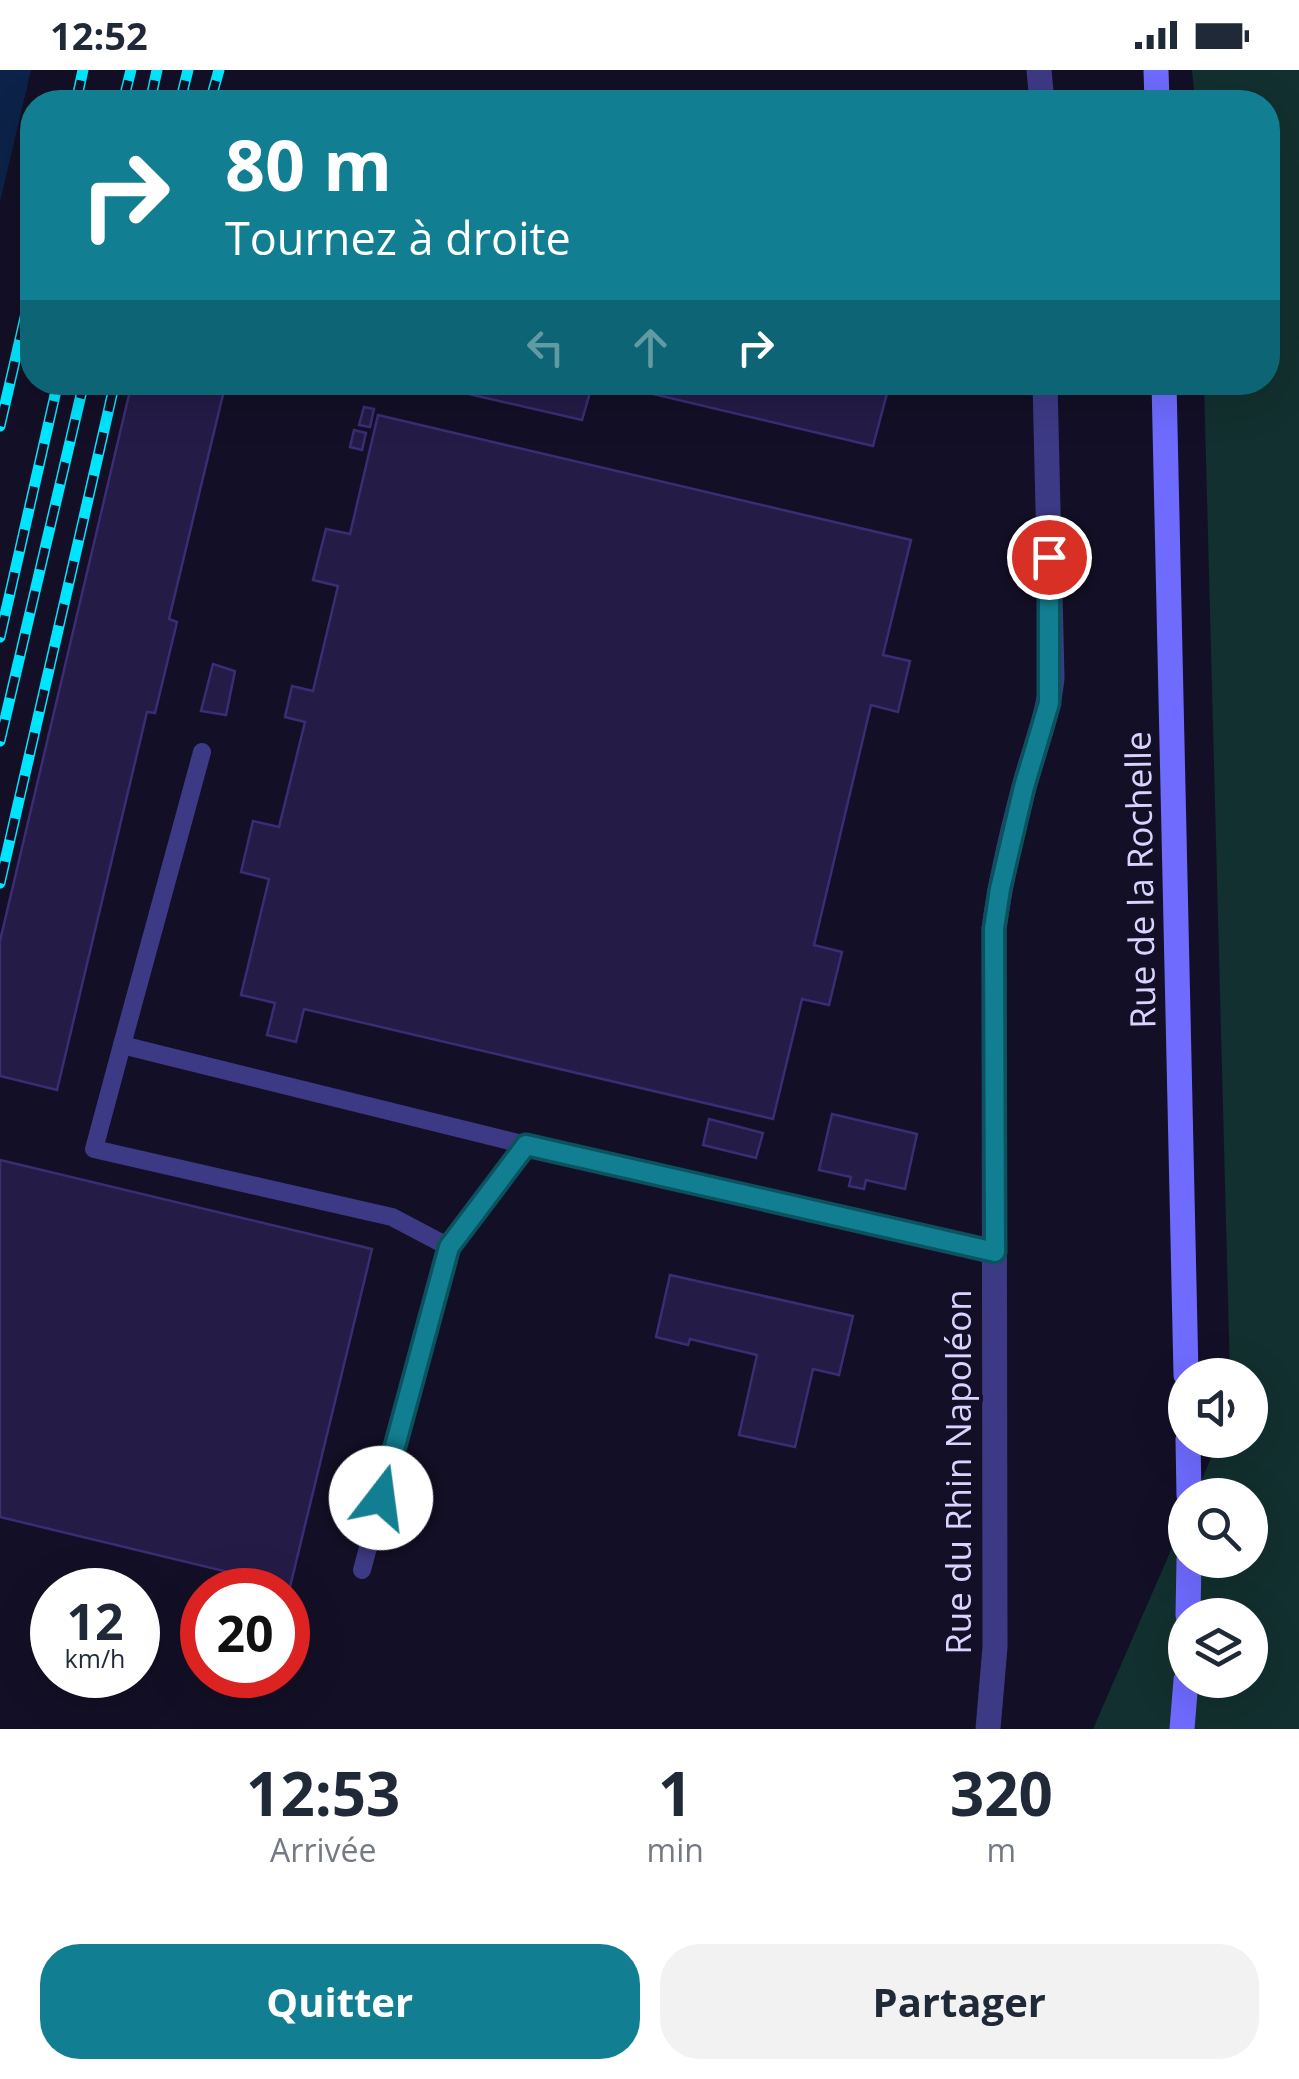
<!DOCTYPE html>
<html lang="fr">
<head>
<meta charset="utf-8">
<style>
  :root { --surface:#fff; --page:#f2f2f3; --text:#1f2937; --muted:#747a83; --accent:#117e91 }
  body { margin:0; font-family:"Open Sans",sans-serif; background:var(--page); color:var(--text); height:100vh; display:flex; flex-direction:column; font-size:38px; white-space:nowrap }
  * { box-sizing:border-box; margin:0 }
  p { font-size:32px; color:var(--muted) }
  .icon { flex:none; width:55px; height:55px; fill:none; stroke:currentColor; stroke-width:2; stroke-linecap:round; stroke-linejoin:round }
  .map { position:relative; height:1659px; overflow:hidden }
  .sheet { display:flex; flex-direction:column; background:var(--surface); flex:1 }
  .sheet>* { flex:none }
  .hud { position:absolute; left:20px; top:20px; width:1260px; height:305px; border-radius:40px; box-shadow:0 10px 40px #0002; background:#117e91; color:#fff; overflow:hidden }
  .fabs { position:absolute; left:1168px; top:1288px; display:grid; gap:20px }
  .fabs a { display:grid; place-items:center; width:100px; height:100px; border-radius:50%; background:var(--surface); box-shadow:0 10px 40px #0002; font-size:50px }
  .speed { position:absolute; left:30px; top:1498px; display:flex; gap:20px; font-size:50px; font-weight:700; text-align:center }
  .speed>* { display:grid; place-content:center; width:130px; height:130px; border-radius:50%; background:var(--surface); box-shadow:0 10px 40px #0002; line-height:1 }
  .speed small { font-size:25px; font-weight:400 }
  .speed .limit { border:15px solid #d22; background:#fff; color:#111 }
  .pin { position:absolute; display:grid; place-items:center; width:85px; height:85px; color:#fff; margin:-42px; border:5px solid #fff; border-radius:50%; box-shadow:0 2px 10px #0007 }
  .me { position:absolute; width:110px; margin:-55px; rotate:15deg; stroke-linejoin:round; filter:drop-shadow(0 0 8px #0008) }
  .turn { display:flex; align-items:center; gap:35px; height:210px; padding:0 40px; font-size:45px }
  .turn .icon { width:130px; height:130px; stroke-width:2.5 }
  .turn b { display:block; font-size:70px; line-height:85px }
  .lanes { display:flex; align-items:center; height:95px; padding:0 40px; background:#0003; justify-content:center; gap:50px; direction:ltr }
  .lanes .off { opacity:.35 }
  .eta { display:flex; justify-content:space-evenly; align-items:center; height:170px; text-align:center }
  .eta b { font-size:60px; font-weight:700; line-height:70px }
  .primary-button { display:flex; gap:20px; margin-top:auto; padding:20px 40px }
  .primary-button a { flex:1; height:115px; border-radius:40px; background:var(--accent); color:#fff; font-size:40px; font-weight:700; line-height:115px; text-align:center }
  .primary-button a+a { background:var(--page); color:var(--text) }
  .status { display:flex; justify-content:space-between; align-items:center; height:70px; padding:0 50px; background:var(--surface); direction:ltr }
  .status svg { height:28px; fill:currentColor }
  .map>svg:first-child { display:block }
  .green { fill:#12302f; fill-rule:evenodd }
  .water { fill:#0c2248 }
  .building { fill:#241b47; stroke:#3b2d73; stroke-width:2.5 }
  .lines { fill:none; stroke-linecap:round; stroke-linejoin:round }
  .service { stroke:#3d3a85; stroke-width:18 }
  .minor { stroke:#3d3a85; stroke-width:25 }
  .secondary { stroke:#6f6bff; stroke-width:25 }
  .rail-casing { stroke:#00e5ff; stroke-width:11 }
  .rail { stroke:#130f26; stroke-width:8; stroke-dasharray:22; stroke-linecap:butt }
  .route-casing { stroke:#0b525e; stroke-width:25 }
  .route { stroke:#117e91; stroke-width:18 }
  .labels { text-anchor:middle; stroke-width:8; stroke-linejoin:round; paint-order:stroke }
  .street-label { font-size:35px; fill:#d9d4ff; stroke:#130f26 }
</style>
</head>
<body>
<div class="status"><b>12:52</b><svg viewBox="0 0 49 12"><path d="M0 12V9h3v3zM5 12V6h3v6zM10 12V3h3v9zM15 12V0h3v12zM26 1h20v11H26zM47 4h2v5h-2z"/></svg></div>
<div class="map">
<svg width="1299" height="1659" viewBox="0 0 1299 1659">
  <rect width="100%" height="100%" fill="#130f26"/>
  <path class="green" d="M 1192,0 L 1299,0 L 1299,1659 L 1093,1659 L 1185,1448 L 1185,1490 L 1250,1490 L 1250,1425 L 1195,1425 L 1219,1370 L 1250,1370 L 1250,1305 L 1230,1305 L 1204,313 L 1268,312 L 1268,32 L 1195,32 ZM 1185,1545 L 1250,1545 L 1250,1610 L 1185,1610 Z"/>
  <path class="water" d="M 0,0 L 31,0 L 0,132 Z"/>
  <g class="building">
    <path d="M 132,312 L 226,312 L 169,549 L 177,552 L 155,643 L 147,642 L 57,1020 L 0,1006 L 0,871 Z"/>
    <path d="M 439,312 L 557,312 L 591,319 L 582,350 L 438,317 Z"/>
    <path d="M 599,312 L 890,312 L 873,376 L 628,318 L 621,321 Z"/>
    <path d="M 364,337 L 374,339 L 370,357 L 359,355 Z"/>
    <path d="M 378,345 L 911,470 L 883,585 L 910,591 L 898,642 L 871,635 L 814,875 L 842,882 L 829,935 L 802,929 L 773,1049 L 304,939 L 296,972 L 267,965 L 275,933 L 241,925 L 269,809 L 241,802 L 253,751 L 279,757 L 305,652 L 285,647 L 292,616 L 313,621 L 338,516 L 313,510 L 326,459 L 350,464 Z"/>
    <path d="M 354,360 L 366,363 L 362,380 L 350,377 Z"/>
    <path d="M 213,594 L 235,601 L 226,645 L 201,641 Z"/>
    <path d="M 832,1044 L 917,1064 L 905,1119 L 866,1110 L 864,1119 L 849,1116 L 851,1107 L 819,1100 Z"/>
    <path d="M 709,1049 L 763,1063 L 756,1088 L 703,1075 Z"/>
    <path d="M 0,1090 L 372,1179 L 290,1517 L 0,1447 Z"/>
    <path d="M 670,1205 L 853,1246 L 839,1305 L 813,1299 L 795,1377 L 739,1365 L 757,1285 L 690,1269 L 688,1275 L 656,1267 Z"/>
  </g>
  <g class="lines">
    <g class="service">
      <path d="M 202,682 L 122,975 L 526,1075 L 995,1182"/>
      <path d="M 122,975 L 94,1079 L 392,1147 L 449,1177"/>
      <path d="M 362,1500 L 449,1177 L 526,1075"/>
    </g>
    <g class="minor">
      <path d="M 1039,0 L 1042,32"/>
      <path d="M 988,1659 L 995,1577 L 994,859 C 1000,812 1011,766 1023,721 C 1033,682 1048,648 1052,608 L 1045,312"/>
    </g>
    <g class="secondary">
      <path d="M 1156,0 L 1157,32"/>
      <path d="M 1164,312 L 1186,1305"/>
      <path d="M 1188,1370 L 1189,1425"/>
      <path d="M 1188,1545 L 1189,1490"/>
      <path d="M 1182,1659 L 1186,1610"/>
    </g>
    <g class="rail-casing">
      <g id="rail">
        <path d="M 76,32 L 83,0"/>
        <path d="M 123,32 L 131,0"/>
        <path d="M 150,32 L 157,0"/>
        <path d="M 180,32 L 188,0"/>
        <path d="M 210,32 L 219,0"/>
        <path d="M 0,356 L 32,217"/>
        <path d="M 0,567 L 58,312"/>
        <path d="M 0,671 L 84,312"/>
        <path d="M 0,813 L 115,312"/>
      </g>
    </g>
    <use href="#rail" class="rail"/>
  </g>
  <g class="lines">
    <g class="route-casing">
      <path id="route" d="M 381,1428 L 449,1177 L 526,1075 L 995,1182 L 994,859 L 1000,819 L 1024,717 L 1049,633 L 1049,487"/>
    </g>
    <use href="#route" class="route"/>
  </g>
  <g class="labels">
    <g class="street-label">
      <text transform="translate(1141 810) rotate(-91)" y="12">Rue de la Rochelle</text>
      <text transform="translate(959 1402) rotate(-90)" y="12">Rue du Rhin Napoléon</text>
    </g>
  </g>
</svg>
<div class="fabs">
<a><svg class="icon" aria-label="sound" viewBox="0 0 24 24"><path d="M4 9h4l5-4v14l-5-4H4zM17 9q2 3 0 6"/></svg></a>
<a><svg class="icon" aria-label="search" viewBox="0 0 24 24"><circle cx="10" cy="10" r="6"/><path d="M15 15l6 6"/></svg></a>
<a><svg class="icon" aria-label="layers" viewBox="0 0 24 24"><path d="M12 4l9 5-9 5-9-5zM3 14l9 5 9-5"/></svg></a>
</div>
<div class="speed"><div>12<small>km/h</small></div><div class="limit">20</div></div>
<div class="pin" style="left:1049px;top:487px;background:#d93025"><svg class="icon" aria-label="arrive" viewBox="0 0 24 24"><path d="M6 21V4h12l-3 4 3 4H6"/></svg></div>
<svg class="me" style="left:381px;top:1428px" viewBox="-20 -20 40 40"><circle r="19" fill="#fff"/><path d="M0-13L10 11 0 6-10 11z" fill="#117e91"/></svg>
<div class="hud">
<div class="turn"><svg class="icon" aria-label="right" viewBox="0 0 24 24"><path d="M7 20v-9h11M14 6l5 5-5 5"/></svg><div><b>80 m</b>Tournez à droite</div></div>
<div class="lanes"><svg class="icon off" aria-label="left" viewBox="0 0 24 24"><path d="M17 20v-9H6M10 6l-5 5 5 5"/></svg><svg class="icon off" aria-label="ahead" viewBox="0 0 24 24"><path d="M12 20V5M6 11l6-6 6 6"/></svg><svg class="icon" aria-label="right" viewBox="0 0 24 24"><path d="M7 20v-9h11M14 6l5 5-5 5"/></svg></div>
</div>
</div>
<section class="sheet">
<div class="eta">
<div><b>12:53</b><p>Arrivée</p></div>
<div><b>1</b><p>min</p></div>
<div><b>320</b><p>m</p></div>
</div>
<div class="primary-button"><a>Quitter</a><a>Partager</a></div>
</section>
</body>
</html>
